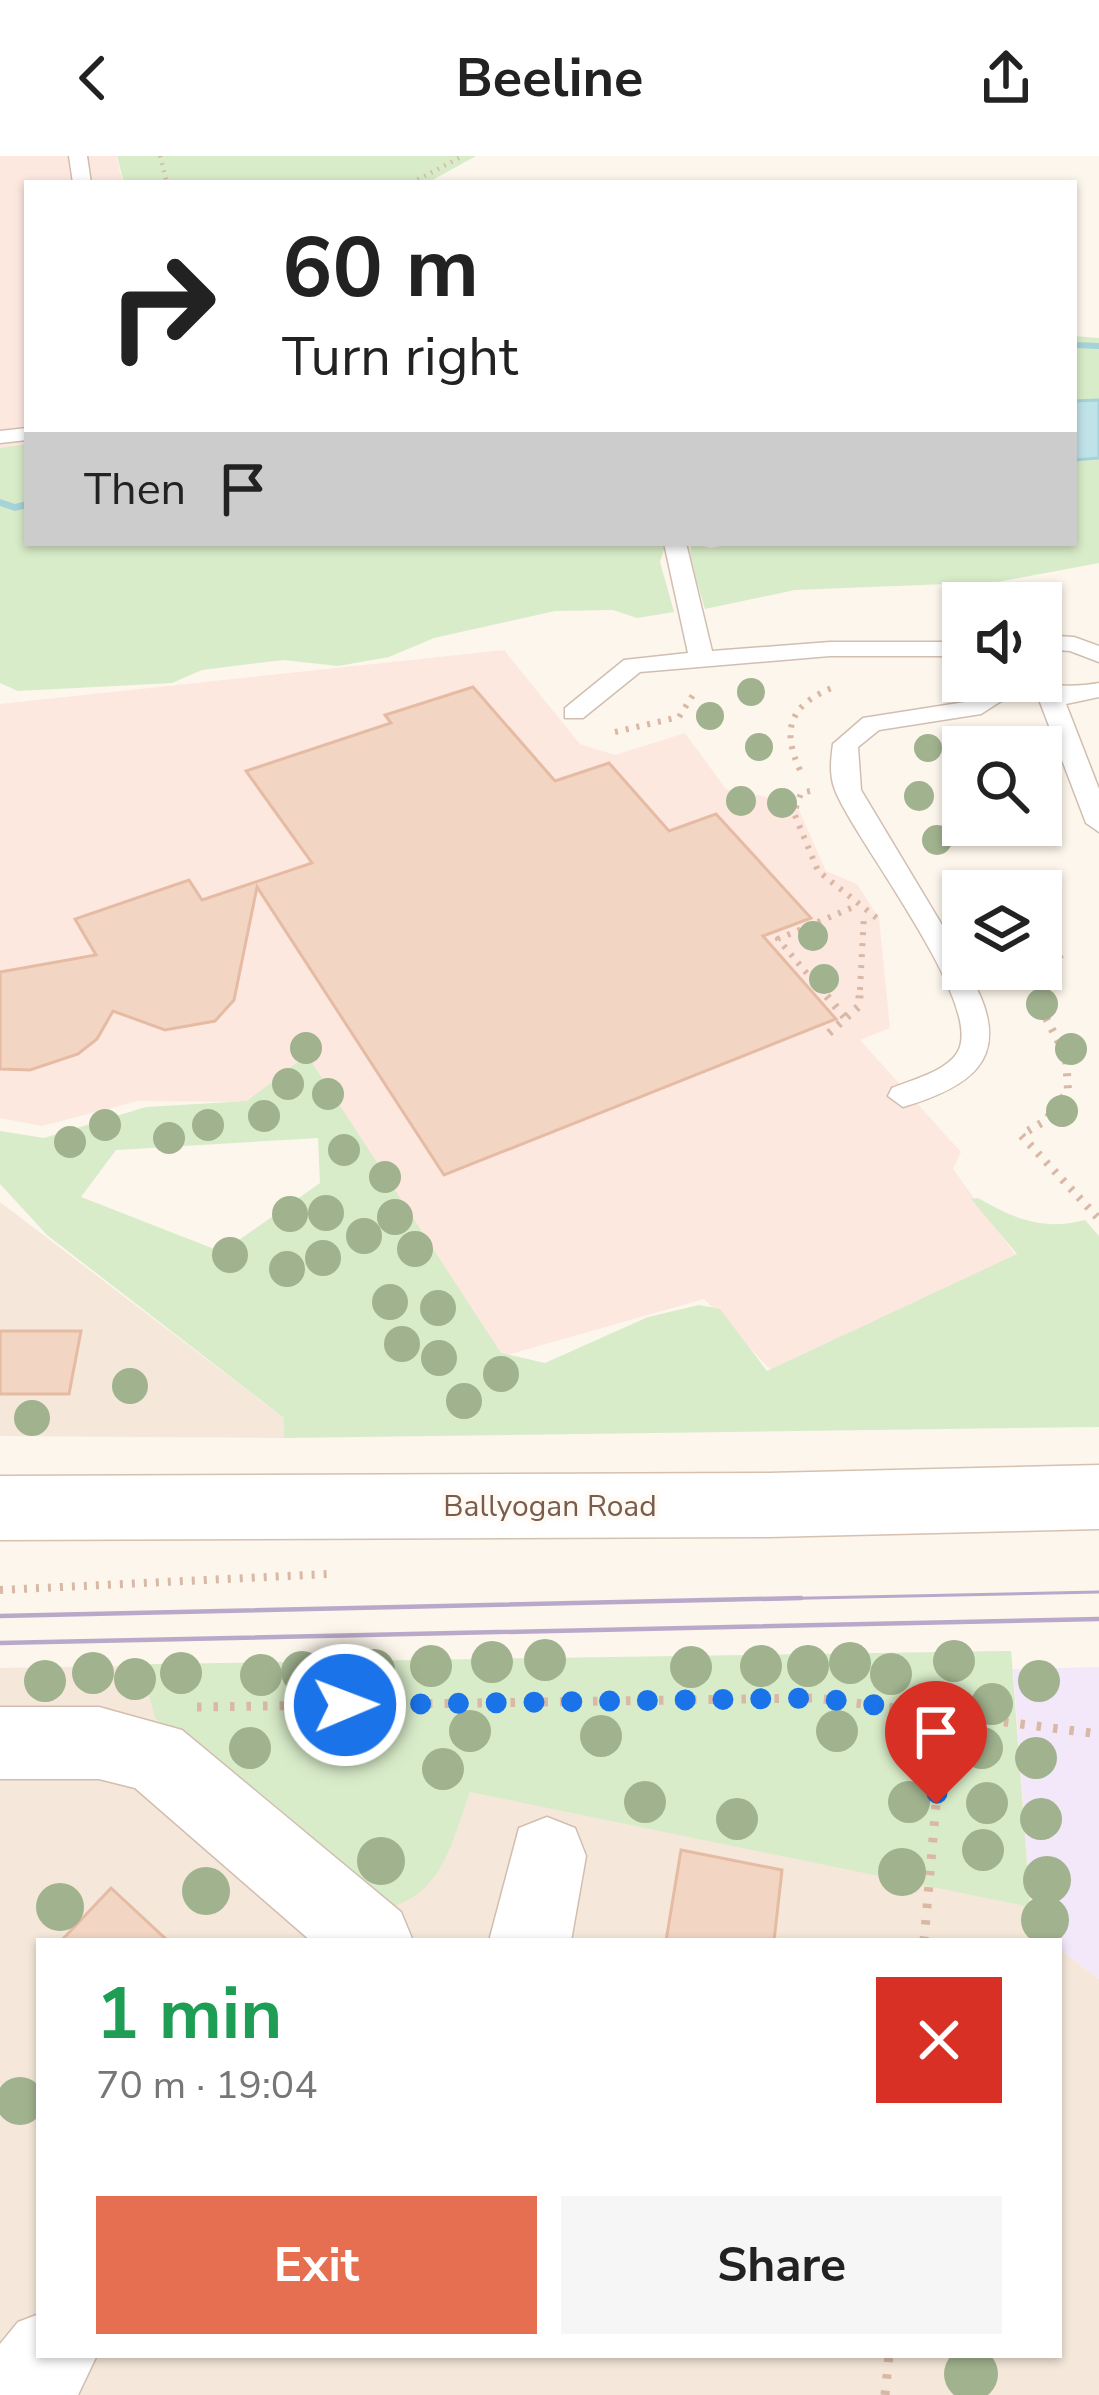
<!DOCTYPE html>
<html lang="en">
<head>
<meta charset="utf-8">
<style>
  :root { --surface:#fff; --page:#f6f6f6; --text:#222; --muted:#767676; --accent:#e76f51 }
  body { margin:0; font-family:"Nunito Sans",sans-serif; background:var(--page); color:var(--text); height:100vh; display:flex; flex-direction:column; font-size:45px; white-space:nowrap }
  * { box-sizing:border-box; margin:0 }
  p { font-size:39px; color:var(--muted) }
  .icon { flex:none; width:66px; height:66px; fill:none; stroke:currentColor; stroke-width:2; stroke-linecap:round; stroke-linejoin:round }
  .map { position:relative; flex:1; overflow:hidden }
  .side { position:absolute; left:36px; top:1782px; width:1026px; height:420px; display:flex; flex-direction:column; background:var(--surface); border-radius:0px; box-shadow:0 3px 9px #0004 }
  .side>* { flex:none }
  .hud { position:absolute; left:24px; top:24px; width:1053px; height:366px; border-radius:0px; box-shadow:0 3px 9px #0004; background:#fff; color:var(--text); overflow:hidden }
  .tools { position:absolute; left:942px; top:426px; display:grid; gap:24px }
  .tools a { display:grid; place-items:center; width:120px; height:120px; border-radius:0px; background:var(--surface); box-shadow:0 3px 9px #0004; font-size:60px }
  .pin { position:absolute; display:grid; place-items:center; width:102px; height:102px; color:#fff; margin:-123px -51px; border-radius:50% 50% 50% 0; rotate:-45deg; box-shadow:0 0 12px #0007 }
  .pin .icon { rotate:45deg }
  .me { position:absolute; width:132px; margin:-66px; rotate:89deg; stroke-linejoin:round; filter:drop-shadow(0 0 9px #0008) }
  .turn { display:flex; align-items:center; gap:42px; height:252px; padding:0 60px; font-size:54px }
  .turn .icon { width:156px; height:156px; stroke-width:2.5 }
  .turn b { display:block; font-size:84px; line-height:102px }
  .then { display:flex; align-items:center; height:114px; padding:0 60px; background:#0003; gap:24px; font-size:45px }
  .round { display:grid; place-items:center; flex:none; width:126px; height:126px; border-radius:0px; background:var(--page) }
  .summary { display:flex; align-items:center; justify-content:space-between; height:204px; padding:0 60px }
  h1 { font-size:72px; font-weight:700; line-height:90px; color:#1e9e55 }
  .cta { display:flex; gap:24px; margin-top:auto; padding:24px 60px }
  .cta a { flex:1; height:138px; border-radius:0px; background:var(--accent); color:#fff; font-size:48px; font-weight:700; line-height:138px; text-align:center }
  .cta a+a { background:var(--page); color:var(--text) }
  header { display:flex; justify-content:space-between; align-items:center; height:156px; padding:0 60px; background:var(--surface); font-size:54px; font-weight:700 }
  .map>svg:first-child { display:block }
  .residential { fill:#f5e8da }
  .commercial { fill:#fde8e0 }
  .education { fill:#f3e8fa }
  .green { fill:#d8ecc9; fill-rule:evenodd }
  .water { fill:#bfe3e8; stroke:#a5d3da; stroke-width:3 }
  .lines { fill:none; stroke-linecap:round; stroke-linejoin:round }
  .stream { fill:#a5d3da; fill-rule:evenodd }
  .building { fill:#f3d5c3; stroke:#e6bba3; stroke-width:3 }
  .lane-casing { stroke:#d1beb0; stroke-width:3 }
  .street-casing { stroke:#d1beb0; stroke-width:3 }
  .secondary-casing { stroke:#d6c0b0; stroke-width:3 }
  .path-far3 { stroke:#d9b8a5; stroke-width:4.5; stroke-dasharray:1.5 6; stroke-linecap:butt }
  .path-far2 { stroke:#d9b8a5; stroke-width:6; stroke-dasharray:3 8; stroke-linecap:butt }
  .path-far1 { stroke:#d9b8a5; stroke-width:8; stroke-dasharray:3 9; stroke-linecap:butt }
  .path { stroke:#d9b8a5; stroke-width:9; stroke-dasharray:4.5 12; stroke-linecap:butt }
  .lane { fill:#fff; fill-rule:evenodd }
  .street { fill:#fff; fill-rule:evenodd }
  .secondary { fill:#fff; fill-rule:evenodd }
  .tram-far1 { stroke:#b9a8c9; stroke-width:3 }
  .tram { stroke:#b9a8c9; stroke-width:4.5 }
  .tree { fill:#a0b28e }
  .route { stroke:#1a73e8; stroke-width:21; stroke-dasharray:0 37.8 }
  .labels { text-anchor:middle; stroke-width:9; stroke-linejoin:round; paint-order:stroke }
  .street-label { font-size:30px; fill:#7a5c4d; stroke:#fffaf3 }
</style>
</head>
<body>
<header><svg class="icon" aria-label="back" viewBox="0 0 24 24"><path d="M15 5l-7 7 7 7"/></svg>Beeline<svg class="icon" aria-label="share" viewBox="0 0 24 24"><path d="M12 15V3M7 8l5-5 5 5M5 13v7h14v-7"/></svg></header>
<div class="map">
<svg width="1099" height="2239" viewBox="0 0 1099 2239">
  <rect width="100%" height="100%" fill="#fdf6ec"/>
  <g class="residential">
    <path d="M 0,1046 L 284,1262 L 284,1282 L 0,1280 Z"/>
    <path d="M 1011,1495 L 1033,1773 L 1049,1785 L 39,1785 L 39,2199 L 1059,2199 L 1059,1793 L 1099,1823 L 1099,2239 L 0,2239 L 0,1512 Z"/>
  </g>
  <g class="commercial">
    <path d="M 0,0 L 116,0 L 123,27 L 27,27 L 27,294 L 0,298 Z"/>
    <path d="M 504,494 L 580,588 L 615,599 L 685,577 L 726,633 L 796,647 L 826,715 L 857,728 L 879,762 L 890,872 L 860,884 L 961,996 L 953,1013 L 1020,1105 L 777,1221 L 704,1143 L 500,1201 L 307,900 L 247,946 L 138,945 L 42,970 L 0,962 L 0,548 Z"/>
  </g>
  <path class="education" d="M 1099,1511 L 1099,1823 L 1059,1793 L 1059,1785 L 1049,1785 L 1033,1773 L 1013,1513 Z"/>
  <g class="green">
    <path d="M 117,0 L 476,0 L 427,27 L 124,27 Z"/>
    <path d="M 1074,180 L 1099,182 L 1099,244 L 1074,245 Z"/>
    <path d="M 27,288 L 27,387 L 666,387 L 660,406 L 674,456 L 637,462 L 613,454 L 555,455 L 434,482 L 389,501 L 338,510 L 283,504 L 202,514 L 172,527 L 18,535 L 0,527 L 0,292 Z"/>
    <path d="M 1099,302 L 1099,407 L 997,426 L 795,434 L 705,453 L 690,403 L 691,387 L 711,392 L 735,387 L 1074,387 L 1074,304 Z"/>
    <path d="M 307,899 L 501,1197 L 545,1207 L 648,1161 L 699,1149 L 720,1153 L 767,1215 L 1017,1098 L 971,1043 L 978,1042 C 1014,1063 1043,1075 1085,1064 L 1099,1080 L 1099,1271 L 284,1282 L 284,1262 L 47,1079 L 0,1028 L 0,975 L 44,982 L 146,951 L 247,945 ZM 318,982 L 320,1027 L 222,1096 L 81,1041 L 116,994 Z"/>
    <path d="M 1011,1495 L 1030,1751 L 470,1636 C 451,1688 442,1742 382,1753 L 155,1562 L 147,1532 L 151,1508 Z"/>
  </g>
  <path class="water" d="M 1099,244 L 1099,302 L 1074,304 L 1074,245 Z"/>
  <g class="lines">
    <g class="stream">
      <path d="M 1074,186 L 1099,187 L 1099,193 L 1074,192 Z"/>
      <path d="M 0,343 L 15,348 L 27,345 L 27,352 L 15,355 L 0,350 Z"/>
    </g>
  </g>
  <g class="building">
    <path d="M 473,531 L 555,625 L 609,607 L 669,675 L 716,658 L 811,762 L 763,780 L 836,863 L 444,1019 L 257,731 L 234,844 L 215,865 L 165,874 L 113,855 L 97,883 L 78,898 L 30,914 L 0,913 L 0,816 L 96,799 L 75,763 L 189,724 L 202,744 L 312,707 L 246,615 L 391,567 L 385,559 Z"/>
    <path d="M 0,1175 L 81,1175 L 69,1238 L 0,1238 Z"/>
    <path d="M 681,1694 L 782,1714 L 774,1785 L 666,1785 Z"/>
    <path d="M 111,1732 L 168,1785 L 61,1785 Z"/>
  </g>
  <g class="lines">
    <g class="lane-casing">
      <g id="lane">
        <path d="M 69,0 L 87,0 L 91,27 L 73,27 Z"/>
        <path d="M 27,272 L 27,284 L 0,287 L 0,275 Z"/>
        <path d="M 664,387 L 686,387 L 712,495 L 830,486 L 963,486 L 963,500 L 830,500 L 640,516 L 583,562 L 565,562 L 565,552 L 624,504 L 688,497 Z"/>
        <path d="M 1041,479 L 1074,481 L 1099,490 L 1099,506 L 1070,495 L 1041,493 Z"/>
        <path d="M 999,525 C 1034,525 1063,534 1099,527 L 1099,541 L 1066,548 L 1099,633 L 1099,676 L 1086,667 L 1038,541 L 1020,533 L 981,558 L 879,574 L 858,591 L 861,634 L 963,804 L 963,813 L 1024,813 L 1020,820 L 977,833 C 1012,905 967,932 903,951 L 888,940 L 892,932 C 911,924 945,916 957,897 C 988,851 854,684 835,634 C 829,619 831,603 833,588 L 863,562 L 965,546 Z"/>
        <path d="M 1048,791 L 1062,801 L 1041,813 L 1041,793 Z"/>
      </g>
    </g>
    <g class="street-casing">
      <g id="street">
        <path d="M 0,1551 L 99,1551 L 182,1574 L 401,1756 L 413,1785 L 311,1785 L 135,1632 L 99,1623 L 0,1623 Z"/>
        <path d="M 547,1661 L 575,1672 L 586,1700 L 571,1785 L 489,1785 L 519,1672 Z"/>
        <path d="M 39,2158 L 39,2199 L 97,2199 L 78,2239 L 0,2239 L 0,2188 L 18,2166 Z"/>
      </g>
    </g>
    <g class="secondary-casing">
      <path id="secondary" d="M 1099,1309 L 1099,1373 L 769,1381 L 0,1384 L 0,1320 L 769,1317 Z"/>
    </g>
    <g class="path-far3">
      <path d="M 160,0 L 167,27"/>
      <path d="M 411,27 L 463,0"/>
    </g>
    <g class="path-far2">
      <path d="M 615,576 L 679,561 L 693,539"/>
      <path d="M 800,614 C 781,573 790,549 832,532"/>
      <path d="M 810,635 L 801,637 L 794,657 L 818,715 L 878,763"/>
      <path d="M 821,834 L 778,783 L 856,750"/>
      <path d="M 860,834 L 864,759"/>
    </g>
    <g class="path-far1">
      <path d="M 819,831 L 848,865"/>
      <path d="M 1035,841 L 1066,900 L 1068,935 L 1045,965 L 1021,979 L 1099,1063"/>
      <path d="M 829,877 L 859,850 L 860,831"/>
      <path d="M 0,1434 L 328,1418"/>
    </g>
    <g class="path">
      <path d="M 197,1551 L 816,1542 L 1099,1578"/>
      <path d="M 924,1785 L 944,1557"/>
      <path d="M 885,2239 L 889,2199"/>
    </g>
    <use href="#lane" class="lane"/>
    <use href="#street" class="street"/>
    <use href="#secondary" class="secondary"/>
    <path class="tram-far1" d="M 664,1445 L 1099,1436"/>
    <g class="tram">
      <path d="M 0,1460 L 801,1442"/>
      <path d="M 0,1487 L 1099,1463"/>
    </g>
  </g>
  <g class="tree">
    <circle cx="751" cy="536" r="14"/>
    <circle cx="710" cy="560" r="14"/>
    <circle cx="759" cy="591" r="14"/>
    <circle cx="928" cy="592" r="14"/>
    <circle cx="919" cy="640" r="15"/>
    <circle cx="741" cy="645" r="15"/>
    <circle cx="782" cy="647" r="15"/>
    <circle cx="937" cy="684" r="15"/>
    <circle cx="813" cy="780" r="15"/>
    <circle cx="824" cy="823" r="15"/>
    <circle cx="1042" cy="848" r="16"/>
    <circle cx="306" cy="892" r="16"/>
    <circle cx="1071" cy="893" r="16"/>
    <circle cx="288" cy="928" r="16"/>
    <circle cx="328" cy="938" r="16"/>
    <circle cx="1062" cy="955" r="16"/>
    <circle cx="264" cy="960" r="16"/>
    <circle cx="105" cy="969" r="16"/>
    <circle cx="208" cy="969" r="16"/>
    <circle cx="169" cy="982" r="16"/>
    <circle cx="70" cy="986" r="16"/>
    <circle cx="344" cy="994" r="16"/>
    <circle cx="385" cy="1021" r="16"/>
    <circle cx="326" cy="1057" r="18"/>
    <circle cx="290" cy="1058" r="18"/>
    <circle cx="395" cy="1061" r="18"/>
    <circle cx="364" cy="1080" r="18"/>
    <circle cx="415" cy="1093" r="18"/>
    <circle cx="230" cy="1099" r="18"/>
    <circle cx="323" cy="1102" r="18"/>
    <circle cx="287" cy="1113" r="18"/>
    <circle cx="390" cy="1146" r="18"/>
    <circle cx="438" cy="1152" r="18"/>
    <circle cx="402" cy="1188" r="18"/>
    <circle cx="439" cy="1202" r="18"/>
    <circle cx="501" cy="1218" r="18"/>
    <circle cx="130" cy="1230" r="18"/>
    <circle cx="464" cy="1245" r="18"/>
    <circle cx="32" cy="1262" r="18"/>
    <circle cx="545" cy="1504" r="21"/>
    <circle cx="954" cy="1505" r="21"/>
    <circle cx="492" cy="1506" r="21"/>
    <circle cx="850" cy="1507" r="21"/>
    <circle cx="431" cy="1510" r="21"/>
    <circle cx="761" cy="1510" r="21"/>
    <circle cx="808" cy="1510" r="21"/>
    <circle cx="691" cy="1511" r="21"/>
    <circle cx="374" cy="1514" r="21"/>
    <circle cx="302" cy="1516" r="21"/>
    <circle cx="93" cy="1517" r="21"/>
    <circle cx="181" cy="1517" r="21"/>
    <circle cx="891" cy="1518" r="21"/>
    <circle cx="261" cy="1519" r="21"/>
    <circle cx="135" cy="1523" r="21"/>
    <circle cx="45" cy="1525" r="21"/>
    <circle cx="1039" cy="1525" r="21"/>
    <circle cx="992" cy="1548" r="21"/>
    <circle cx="470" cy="1575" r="21"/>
    <circle cx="837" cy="1575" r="21"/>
    <circle cx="601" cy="1580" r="21"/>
    <circle cx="919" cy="1580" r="21"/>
    <circle cx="361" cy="1581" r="21"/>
    <circle cx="250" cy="1592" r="21"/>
    <circle cx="982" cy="1592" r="21"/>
    <circle cx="1036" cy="1602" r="21"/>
    <circle cx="443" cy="1613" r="21"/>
    <circle cx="645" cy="1646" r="21"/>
    <circle cx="909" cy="1646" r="21"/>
    <circle cx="987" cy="1647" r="21"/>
    <circle cx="737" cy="1663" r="21"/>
    <circle cx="1041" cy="1663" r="21"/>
    <circle cx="983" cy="1694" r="21"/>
    <circle cx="381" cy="1705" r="24"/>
    <circle cx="902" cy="1716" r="24"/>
    <circle cx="1047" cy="1724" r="24"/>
    <circle cx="206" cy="1735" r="24"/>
    <circle cx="60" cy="1751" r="24"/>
    <circle cx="1045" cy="1764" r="24"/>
    <circle cx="20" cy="1945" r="24"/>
    <circle cx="971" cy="2218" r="27"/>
  </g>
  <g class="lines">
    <path class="route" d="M 345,1549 L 816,1542 L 944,1557 L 936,1648"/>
  </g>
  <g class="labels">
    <g class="street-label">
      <text x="550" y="1360">Ballyogan Road</text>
    </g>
  </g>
</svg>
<div class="tools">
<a><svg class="icon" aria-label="sound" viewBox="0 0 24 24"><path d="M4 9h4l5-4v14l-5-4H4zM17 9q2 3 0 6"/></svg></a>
<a><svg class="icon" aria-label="search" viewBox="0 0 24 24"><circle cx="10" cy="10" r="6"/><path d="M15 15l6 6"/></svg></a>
<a><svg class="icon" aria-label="layers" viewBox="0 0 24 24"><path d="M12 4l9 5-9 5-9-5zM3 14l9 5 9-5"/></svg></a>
</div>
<div class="pin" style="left:936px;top:1648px;background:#d93025"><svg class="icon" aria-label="arrive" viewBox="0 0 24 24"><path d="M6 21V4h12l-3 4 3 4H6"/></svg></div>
<svg class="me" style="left:345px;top:1549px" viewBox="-20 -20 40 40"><circle r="17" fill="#1a73e8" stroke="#fff" stroke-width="3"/><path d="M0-11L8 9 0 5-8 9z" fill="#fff"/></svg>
<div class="hud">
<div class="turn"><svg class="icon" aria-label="right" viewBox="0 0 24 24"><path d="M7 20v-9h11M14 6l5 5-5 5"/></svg><div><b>60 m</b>Turn right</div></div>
<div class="then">Then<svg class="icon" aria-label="arrive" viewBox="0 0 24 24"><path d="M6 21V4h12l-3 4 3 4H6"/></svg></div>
</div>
<section class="side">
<div class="summary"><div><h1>1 min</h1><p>70 m · 19:04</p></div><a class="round" style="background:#d93025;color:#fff"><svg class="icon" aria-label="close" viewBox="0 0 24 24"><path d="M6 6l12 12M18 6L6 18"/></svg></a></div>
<div class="cta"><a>Exit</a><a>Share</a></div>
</section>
</div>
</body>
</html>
